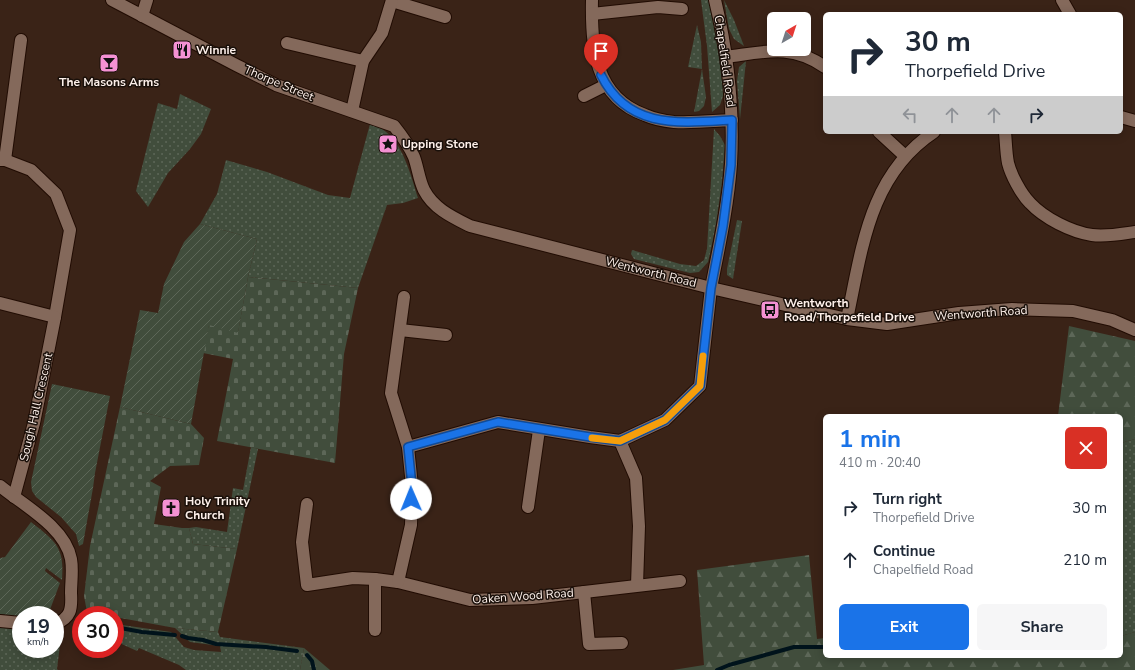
<!DOCTYPE html>
<html lang="en">
<head>
<meta charset="utf-8">
<style>
  :root { --surface:#fff; --page:#f6f6f7; --text:#1f2937; --muted:#747a83; --accent:#1a73e8 }
  body { margin:0; font-family:"Nunito Sans",sans-serif; background:var(--page); color:var(--text); height:100vh; display:flex; flex-direction:column; font-size:15px; white-space:nowrap }
  * { box-sizing:border-box; margin:0 }
  p { font-size:13px; color:var(--muted) }
  .icon { flex:none; width:22px; height:22px; fill:none; stroke:currentColor; stroke-width:2; stroke-linecap:round; stroke-linejoin:round }
  .map { position:relative; flex:1; overflow:hidden }
  .details { position:absolute; left:823px; top:414px; width:300px; height:244px; display:flex; flex-direction:column; background:var(--surface); border-radius:6px; box-shadow:0 2px 10px #0003 }
  .details>* { flex:none }
  .banner { position:absolute; left:823px; top:12px; width:300px; height:122px; border-radius:6px; box-shadow:0 2px 10px #0003; background:#fff; color:var(--text); overflow:hidden }
  .needle { width:26px; rotate:39deg }
  .buttons { position:absolute; left:767px; top:12px; display:grid; gap:8px }
  .buttons a { display:grid; place-items:center; width:44px; height:44px; border-radius:6px; background:var(--surface); box-shadow:0 2px 10px #0003; font-size:20px }
  .speed { position:absolute; left:12px; top:606px; display:flex; gap:8px; font-size:20px; font-weight:700; text-align:center }
  .speed>* { display:grid; place-content:center; width:52px; height:52px; border-radius:50%; background:var(--surface); box-shadow:0 2px 10px #0003; line-height:1 }
  .speed small { font-size:10px; font-weight:400 }
  .speed .limit { border:6px solid #d22; background:#fff; color:#111 }
  .pin { position:absolute; display:grid; place-items:center; width:34px; height:34px; color:#fff; margin:-41px -17px; border-radius:50% 50% 50% 0; rotate:-45deg; box-shadow:0 0 4px #0007 }
  .pin .icon { rotate:45deg }
  .me { position:absolute; width:44px; margin:-22px; rotate:359deg; stroke-linejoin:round; filter:drop-shadow(0 0 3px #0008) }
  .turn { display:flex; align-items:center; gap:14px; height:84px; padding:0 16px; font-size:18px }
  .turn .icon { width:52px; height:52px; stroke-width:2.5 }
  .turn b { display:block; font-size:28px; line-height:34px }
  .lanes { display:flex; align-items:center; height:38px; padding:0 16px; background:#0003; justify-content:center; gap:20px; direction:ltr }
  .lanes .off { opacity:.35 }
  .round { display:grid; place-items:center; flex:none; width:42px; height:42px; border-radius:6px; background:var(--page) }
  .overview { display:flex; align-items:center; justify-content:space-between; height:68px; padding:0 16px }
  h1 { font-size:24px; font-weight:700; line-height:30px; color:var(--accent) }
  .cta { display:flex; gap:8px; margin-top:auto; padding:8px 16px }
  .cta a { flex:1; height:46px; border-radius:6px; background:var(--accent); color:#fff; font-size:16px; font-weight:700; line-height:46px; text-align:center }
  .cta a+a { background:var(--page); color:var(--text) }
  ul { padding:0; list-style:none }
  li { display:flex; align-items:center; gap:12px; height:52px; padding:0 16px }
  li div { flex:1 }
  li b { display:block; font-size:15px }
  li em { font-style:normal }
  .map>svg:first-child { display:block }
  .grass { fill:url(#grass-dots) }
  .forest { fill:url(#forest-firs) }
  .cemetery { fill:url(#cemetery-stones) }
  .garden { fill:url(#garden-furrows) }
  .lines { fill:none; stroke-linecap:round; stroke-linejoin:round }
  .stream { stroke:#00131b; stroke-width:4 }
  .street-casing { stroke:#210c03; stroke-width:14 }
  .secondary-casing { stroke:#210c03; stroke-width:14 }
  .street { stroke:#84695b; stroke-width:12 }
  .secondary { stroke:#84695b; stroke-width:12 }
  .route-casing { stroke:#114b97; stroke-width:10 }
  .route { stroke:#1a73e8; stroke-width:7 }
  .slow { stroke:#f59e0b; stroke-width:7 }
  .labels { text-anchor:middle; stroke-width:3; stroke-linejoin:round; paint-order:stroke }
  .poi-label { font-size:12px; font-weight:bold; fill:#fdf0ea; stroke:#1a100a; text-anchor:start }
  .street-label { font-size:12px; fill:#fdf0ea; stroke:#1a100a }
</style>
</head>
<body>
<div class="map">
<svg width="1135" height="670" viewBox="0 0 1135 670">
  <defs>
    <pattern id="grass-dots" width="8" height="8" patternUnits="userSpaceOnUse"><rect width="8" height="8" fill="#414d3c"/><path d="M2 2h.1M6 6h.1" fill="none" stroke="#5d6758" stroke-width="1.8" stroke-linecap="round"/></pattern>
    <pattern id="forest-firs" width="22" height="20" patternUnits="userSpaceOnUse"><rect width="22" height="20" fill="#414d3c"/><path d="M5 1l3.5 6h-7zM16 11l3.5 6h-7z" fill="#5d6758"/></pattern>
    <pattern id="cemetery-stones" width="16" height="16" patternUnits="userSpaceOnUse"><rect width="16" height="16" fill="#414d3c"/><path d="M2 7V4a2 2 0 0 1 4 0v3zM10 15v-3a2 2 0 0 1 4 0v3z" fill="#5d6758"/></pattern>
    <pattern id="garden-furrows" width="10" height="10" patternUnits="userSpaceOnUse"><rect width="10" height="10" fill="#414d3c"/><path d="M-1 1l2-2M0 10L10 0M9 11l2-2" fill="none" stroke="#5d6758"/></pattern>
  </defs>
  <rect width="100%" height="100%" fill="#3a2317"/>
  <g class="grass">
    <path d="M 701,0 L 709,0 L 720,48 L 724,93 L 720,105 L 712,112 L 707,46 Z"/>
    <path d="M 724,0 L 734,20 L 744,46 L 734,39 L 729,29 Z"/>
    <path d="M 697,25 L 701,42 L 702,69 L 706,97 L 704,106 L 699,111 L 694,112 L 702,69 L 688,67 Z"/>
    <path d="M 746,61 L 740,119 L 737,81 L 739,67 Z"/>
    <path d="M 180,94 L 211,109 L 201,134 L 190,149 L 168,173 L 148,207 L 136,191 L 158,103 L 177,109 Z"/>
    <path d="M 370,124 C 374,126 378,127 382,129 C 403,142 411,176 418,198 L 403,203 L 387,205 L 358,288 L 248,277 L 257,239 L 200,224 L 217,194 L 226,160 L 267,172 L 328,195 L 350,198 Z"/>
    <path d="M 714,129 L 720,136 L 725,145 L 722,182 L 716,224 L 711,249 L 708,262 L 699,272 L 690,273 L 634,259 L 631,254 L 632,250 L 680,264 L 696,266 L 704,260 L 707,249 Z"/>
    <path d="M 737,220 L 742,221 L 733,279 L 727,275 L 727,269 Z"/>
    <path d="M 1135,439 L 1135,632 L 1121,636 L 1121,443 Z"/>
    <path d="M 251,447 L 258,449 L 237,549 L 193,544 L 189,528 L 196,527 L 227,532 L 233,488 L 243,490 Z"/>
    <path d="M 81,616 L 81,648 C 73,640 74,634 74,623 Z"/>
    <path d="M 115,624 L 171,632 L 184,647 L 194,650 L 221,652 L 220,646 L 190,642 L 175,628 L 218,632 L 220,637 L 304,648 L 300,670 L 186,670 L 179,665 L 139,648 L 137,651 L 115,641 Z"/>
    <path d="M 0,627 L 15,628 L 21,633 L 21,649 L 55,649 L 55,631 L 58,632 L 61,637 L 57,669 L 58,670 L 0,670 Z"/>
  </g>
  <g class="forest">
    <path d="M 1069,326 L 1135,341 L 1135,439 L 1121,443 L 1121,416 L 1058,416 Z"/>
    <path d="M 809,555 L 817,639 L 825,638 L 825,656 L 1121,656 L 1121,636 L 1135,632 L 1135,670 L 673,670 L 704,665 L 697,570 Z"/>
    <path d="M 304,648 L 330,670 L 300,670 Z"/>
  </g>
  <g class="cemetery">
    <path d="M 248,277 L 358,288 L 344,354 L 335,463 L 217,441 L 233,359 L 203,353 L 209,324 L 238,332 Z"/>
    <path d="M 120,407 L 191,424 L 204,438 L 199,465 L 170,466 L 150,481 L 161,487 L 154,524 L 182,528 L 189,528 L 193,544 L 237,549 L 218,632 L 175,628 L 115,617 L 115,615 L 102,615 L 87,612 L 84,596 L 90,546 Z"/>
  </g>
  <g class="garden">
    <path d="M 200,224 L 257,239 L 248,277 L 238,333 L 209,325 L 191,424 L 120,407 L 140,310 L 158,313 L 164,284 L 184,242 Z"/>
    <path d="M 52,384 L 110,396 L 95,473 L 93,488 L 83,544 L 79,546 L 76,534 L 61,517 L 36,497 L 32,491 L 31,482 Z"/>
    <path d="M 31,522 C 55,541 65,547 62,580 L 46,568 L 45,571 L 60,583 L 48,615 L 21,615 L 21,617 L 0,614 L 0,558 L 5,557 Z"/>
  </g>
  <g class="lines">
    <g class="stream">
      <path d="M 115,627 L 142,632 L 175,635"/>
      <path d="M 182,636 L 188,638 L 203,640 L 216,644 L 266,647 L 297,651"/>
      <path d="M 307,655 L 312,661 L 314,670"/>
      <path d="M 717,670 L 729,665 L 794,647 L 825,647"/>
    </g>
    <g class="street-casing">
      <g id="street">
        <path d="M 592,0 C 591,46 594,97 645,115 C 654,119 664,121 674,122 C 693,123 713,121 732,120"/>
        <path d="M 1062,0 L 1070,14"/>
        <path d="M 392,1 L 445,17"/>
        <path d="M 592,14 L 658,7 L 682,9"/>
        <path d="M 142,16 L 147,0"/>
        <path d="M 287,43 L 363,61"/>
        <path d="M 726,57 C 764,52 791,43 825,67"/>
        <path d="M 584,96 L 606,85"/>
        <path d="M 352,111 L 363,61 L 382,33 L 392,0"/>
        <path d="M 1121,117 L 1135,121"/>
        <path d="M 879,132 L 905,156"/>
        <path d="M 1005,132 C 1006,142 1006,153 1008,163 C 1011,175 1021,194 1030,203 C 1044,218 1071,232 1092,235 C 1106,237 1121,234 1135,232"/>
        <path d="M 0,160 L 5,160 L 31,170 L 56,194 L 70,230 L 55,317 L 34,423 L 14,497"/>
        <path d="M 5,160 L 21,40"/>
        <path d="M 0,303 L 55,317"/>
        <path d="M 847,319 C 862,249 869,175 934,132"/>
        <path d="M 400,330 L 446,335"/>
        <path d="M 620,441 L 636,478 L 639,526 L 637,585"/>
        <path d="M 408,447 L 498,422 L 590,437 L 620,441 L 665,420 L 700,386 L 711,288"/>
        <path d="M 0,486 C 23,505 65,527 71,559 C 73,570 71,582 71,593 C 72,609 71,618 55,624"/>
        <path d="M 307,504 L 302,542 L 307,585 L 353,578 L 375,579 L 398,582 L 470,600 L 532,598 L 680,581"/>
        <path d="M 528,507 L 539,430"/>
        <path d="M 375,579 L 375,630"/>
        <path d="M 398,582 L 411,525 L 412,486 L 408,447 L 391,393 L 404,297"/>
        <path d="M 584,592 L 589,644 L 622,643"/>
        <path d="M 0,621 L 21,623"/>
      </g>
    </g>
    <g class="secondary-casing">
      <g id="secondary">
        <path d="M 112,0 L 236,65 L 276,85 L 394,126 C 402,136 409,145 414,157 C 418,168 419,180 424,190 C 433,208 452,217 470,226 L 711,288 L 847,319 L 887,324 L 959,313 L 1012,309 L 1073,311 L 1112,320 L 1135,330"/>
        <path d="M 711,288 C 719,247 728,206 731,164 C 734,109 728,54 715,0"/>
      </g>
    </g>
    <use href="#street" class="street"/>
    <use href="#secondary" class="secondary"/>
  </g>
  <g class="lines">
    <g class="route-casing">
      <path id="route" d="M 411,499 L 412,486 L 408,447 L 498,422 L 590,437 L 620,441 L 665,420 L 700,386 L 711,288 L 723,226 L 731,165 L 732,120 C 681,123 628,130 601,75"/>
    </g>
    <use href="#route" class="route"/>
    <path class="slow" d="M 592,438 L 620,441 L 665,420 L 700,386 L 703,356"/>
  </g>
  <defs>
    <g id="restaurant-square" transform="scale(1)"><rect x="-9" y="-9" width="18" height="18" rx="4" fill="#f491d3" stroke="#1a100a"/><path d="M-5-6h1v4h1v-4h1v4h1v-4h1v5L-1.5 .5V6h-2V.5L-5-1ZM5-6V6H3V1.5H1.5Q1.5-4 5-6Z" fill="#111"/></g>
    <g id="bar-square" transform="scale(1)"><rect x="-9" y="-9" width="18" height="18" rx="4" fill="#f491d3" stroke="#1a100a"/><path d="M-6-5H6L.8 .8V4.5H3.5V6h-7V4.5H-.8V.8Z" fill="#111"/></g>
    <g id="sight-square" transform="scale(1)"><rect x="-9" y="-9" width="18" height="18" rx="4" fill="#f491d3" stroke="#1a100a"/><path d="M0-6L1.8-2.2L6-1.7L2.9 1.2L3.7 5.4L0 3.3L-3.7 5.4L-2.9 1.2L-6-1.7L-1.8-2.2Z" fill="#111"/></g>
    <g id="bus-square" transform="scale(1)"><rect x="-9" y="-9" width="18" height="18" rx="4" fill="#f491d3" stroke="#1a100a"/><path d="M-5-6H5V4H4V6H2V4H-2V6H-4V4H-5ZM-3.5-4V0h7V-4ZM-3.5 1.2v1.5H-2V1.2ZM2 1.2v1.5H3.5V1.2Z" fill="#111"/></g>
    <g id="church-square" transform="scale(1)"><rect x="-9" y="-9" width="18" height="18" rx="4" fill="#f491d3" stroke="#1a100a"/><path d="M-1.2-6h2.4v3.5h3.3v2.4h-3.3V6h-2.4V-.1h-3.3v-2.4h3.3Z" fill="#111"/></g>
  </defs>
  <g fill-rule="evenodd">
    <use href="#restaurant-square" x="182" y="50"/>
    <use href="#bar-square" x="109" y="63"/>
    <use href="#sight-square" x="388" y="144"/>
    <use href="#bus-square" x="770" y="310"/>
    <use href="#church-square" x="171" y="508"/>
  </g>
  <g class="labels">
    <g class="poi-label">
      <text x="196" y="54">Winnie</text>
      <text x="109" y="86" text-anchor="middle">The Masons Arms</text>
      <text x="402" y="148">Upping Stone</text>
      <text x="784" y="307">Wentworth<tspan x="784" dy="14">Road/Thorpefield Drive</tspan></text>
      <text x="185" y="505">Holy Trinity<tspan x="185" dy="14">Church</tspan></text>
    </g>
    <g class="street-label">
      <text transform="translate(725 61) rotate(82)" y="4">Chapelfield Road</text>
      <text transform="translate(279 83) rotate(23)" y="4">Thorpe Street</text>
      <text transform="translate(651 272) rotate(14)" y="4">Wentworth Road</text>
      <text transform="translate(981 313) rotate(-4)" y="4">Wentworth Road</text>
      <text transform="translate(36 407) rotate(-77)" y="4">Sough Hall Crescent</text>
      <text transform="translate(523 596) rotate(-4)" y="4">Oaken Wood Road</text>
    </g>
  </g>
</svg>
<div class="buttons">
<a><svg class="needle" viewBox="-14 -14 28 28"><path d="M0-13l5 13h-10z" fill="#e53935"/><path d="M0 13l5-13h-10z" fill="#747a83"/></svg></a>
</div>
<div class="speed"><div>19<small>km/h</small></div><div class="limit">30</div></div>
<div class="pin" style="left:601px;top:75px;background:#d93025"><svg class="icon" aria-label="arrive" viewBox="0 0 24 24"><path d="M6 21V4h12l-3 4 3 4H6"/></svg></div>
<svg class="me" style="left:411px;top:499px" viewBox="-20 -20 40 40"><circle r="19" fill="#fff"/><path d="M0-13L10 11 0 6-10 11z" fill="#1a73e8"/></svg>
<div class="banner">
<div class="turn"><svg class="icon" aria-label="right" viewBox="0 0 24 24"><path d="M7 20v-9h11M14 6l5 5-5 5"/></svg><div><b>30 m</b>Thorpefield Drive</div></div>
<div class="lanes"><svg class="icon off" aria-label="left" viewBox="0 0 24 24"><path d="M17 20v-9H6M10 6l-5 5 5 5"/></svg><svg class="icon off" aria-label="ahead" viewBox="0 0 24 24"><path d="M12 20V5M6 11l6-6 6 6"/></svg><svg class="icon off" aria-label="ahead" viewBox="0 0 24 24"><path d="M12 20V5M6 11l6-6 6 6"/></svg><svg class="icon" aria-label="right" viewBox="0 0 24 24"><path d="M7 20v-9h11M14 6l5 5-5 5"/></svg></div>
</div>
<section class="details">
<div class="overview"><div><h1>1 min</h1><p>410 m · 20:40</p></div><a class="round" style="background:#d93025;color:#fff"><svg class="icon" aria-label="close" viewBox="0 0 24 24"><path d="M6 6l12 12M18 6L6 18"/></svg></a></div>
<ul>
<li><svg class="icon" aria-label="right" viewBox="0 0 24 24"><path d="M7 20v-9h11M14 6l5 5-5 5"/></svg><div><b>Turn right</b><p>Thorpefield Drive</p></div><em>30 m</em></li>
<li><svg class="icon" aria-label="ahead" viewBox="0 0 24 24"><path d="M12 20V5M6 11l6-6 6 6"/></svg><div><b>Continue</b><p>Chapelfield Road</p></div><em>210 m</em></li>
</ul>
<div class="cta"><a>Exit</a><a>Share</a></div>
</section>
</div>
</body>
</html>
